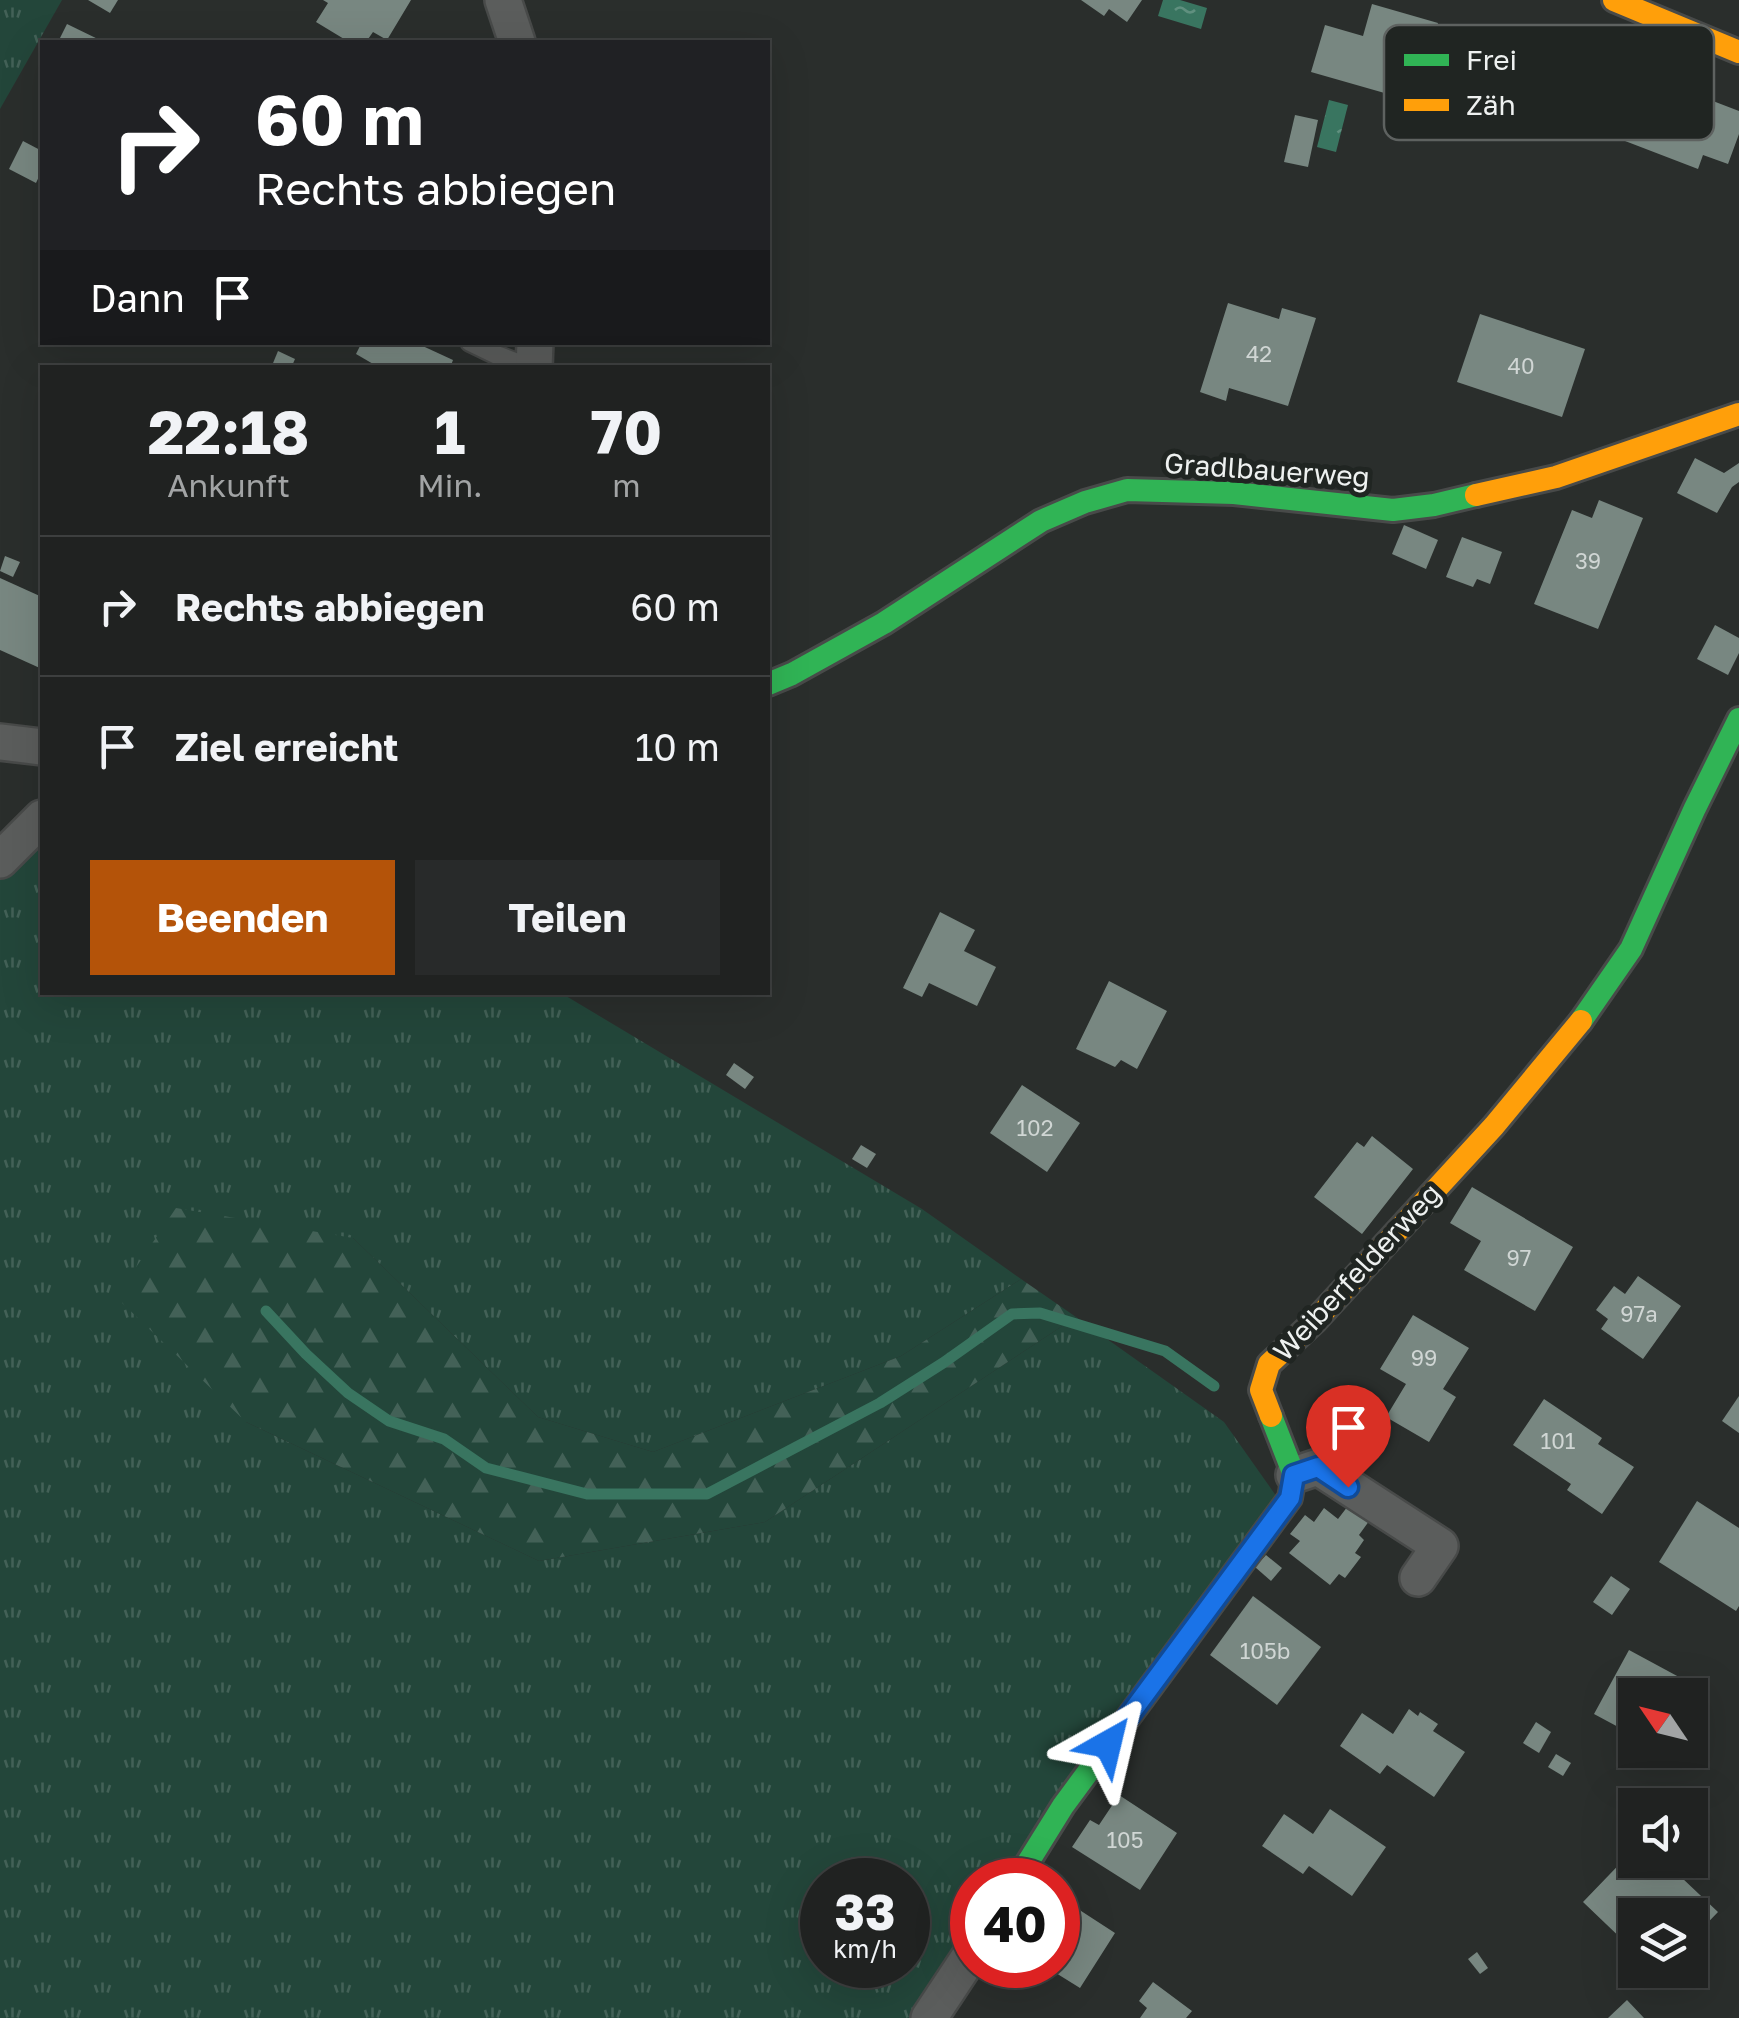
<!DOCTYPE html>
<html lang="de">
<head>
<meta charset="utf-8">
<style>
  :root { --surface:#202221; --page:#282a2a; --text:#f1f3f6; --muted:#a2a4a5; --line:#3d3f3f; --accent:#b45309 }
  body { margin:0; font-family:"Golos Text",sans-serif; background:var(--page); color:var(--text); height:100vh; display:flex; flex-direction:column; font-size:38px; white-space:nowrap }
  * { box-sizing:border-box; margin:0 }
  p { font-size:32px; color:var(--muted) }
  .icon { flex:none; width:55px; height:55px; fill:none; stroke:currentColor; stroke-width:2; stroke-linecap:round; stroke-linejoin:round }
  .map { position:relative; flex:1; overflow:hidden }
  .drawer { position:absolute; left:40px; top:365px; width:730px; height:630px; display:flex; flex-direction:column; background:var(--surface); border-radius:0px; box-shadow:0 10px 40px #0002,0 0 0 2px var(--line) }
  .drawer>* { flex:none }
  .top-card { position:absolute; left:40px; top:40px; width:730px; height:305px; border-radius:0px; box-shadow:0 10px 40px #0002,0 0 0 2px var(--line); background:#202124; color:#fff; overflow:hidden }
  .needle { width:65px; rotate:305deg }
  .controls { position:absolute; left:1618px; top:1678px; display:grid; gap:20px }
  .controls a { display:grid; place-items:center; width:90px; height:90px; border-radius:0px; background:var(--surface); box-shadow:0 10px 40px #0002,0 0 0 2px var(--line); font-size:50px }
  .speed { position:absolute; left:800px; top:1858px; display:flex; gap:20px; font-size:50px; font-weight:700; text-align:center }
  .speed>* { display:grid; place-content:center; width:130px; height:130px; border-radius:50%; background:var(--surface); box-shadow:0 10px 40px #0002,0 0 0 2px var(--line); line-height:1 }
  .speed small { font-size:25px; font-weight:400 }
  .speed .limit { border:15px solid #d22; background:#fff; color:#111 }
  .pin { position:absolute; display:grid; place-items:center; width:85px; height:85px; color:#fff; margin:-102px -42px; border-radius:50% 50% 50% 0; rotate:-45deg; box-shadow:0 0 10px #0007 }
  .pin .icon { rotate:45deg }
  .me { position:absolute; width:110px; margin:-55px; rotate:37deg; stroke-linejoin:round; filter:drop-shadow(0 0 8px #0008) }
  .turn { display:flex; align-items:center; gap:35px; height:210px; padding:0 50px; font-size:45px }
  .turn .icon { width:130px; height:130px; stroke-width:2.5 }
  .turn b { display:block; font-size:70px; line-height:85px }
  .then { display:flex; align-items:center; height:95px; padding:0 50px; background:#0003; gap:20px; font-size:38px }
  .eta { display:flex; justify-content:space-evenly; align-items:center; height:170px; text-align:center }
  .eta b { font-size:60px; font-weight:700; line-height:70px }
  .primary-button { display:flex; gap:20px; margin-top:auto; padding:20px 50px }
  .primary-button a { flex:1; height:115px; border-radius:0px; background:var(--accent); color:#fff; font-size:40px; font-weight:700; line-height:115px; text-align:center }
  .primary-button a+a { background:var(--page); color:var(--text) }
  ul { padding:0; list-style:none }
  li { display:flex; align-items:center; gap:30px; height:140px; padding:0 50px; border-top:2px solid var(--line) }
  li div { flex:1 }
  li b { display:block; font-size:38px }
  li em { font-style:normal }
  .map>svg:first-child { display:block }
  .grass { fill:url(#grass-tufts); fill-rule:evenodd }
  .forest { fill:url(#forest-firs) }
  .water { fill:url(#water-ripples) }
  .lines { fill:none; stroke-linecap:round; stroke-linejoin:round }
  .stream { stroke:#397560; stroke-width:11 }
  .building { fill:#788781 }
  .lane-casing { stroke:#484a49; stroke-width:22 }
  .street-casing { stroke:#484a49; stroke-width:40 }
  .fast-casing { stroke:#484a49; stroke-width:28 }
  .slow-casing { stroke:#484a49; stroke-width:28 }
  .lane { stroke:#5b5d5c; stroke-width:18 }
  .street { stroke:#5b5d5c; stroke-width:35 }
  .fast { stroke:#30b455; stroke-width:22 }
  .slow { stroke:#ff9f0a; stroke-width:22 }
  .route-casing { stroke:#114b97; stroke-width:25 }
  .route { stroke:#1a73e8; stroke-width:18 }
  .labels { text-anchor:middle; stroke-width:10; stroke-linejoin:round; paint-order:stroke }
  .number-label { font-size:22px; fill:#d0d6d4 }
  .street-label { font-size:28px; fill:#eef1f0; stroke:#202522 }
  .key { fill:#202522; stroke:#5e6260; stroke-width:2.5 }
  .key-label { font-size:28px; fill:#eef1f0 }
</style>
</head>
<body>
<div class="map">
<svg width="1739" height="2018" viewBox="0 0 1739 2018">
  <defs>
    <pattern id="grass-tufts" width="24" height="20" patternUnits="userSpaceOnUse" patternTransform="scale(2.5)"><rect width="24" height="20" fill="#23463a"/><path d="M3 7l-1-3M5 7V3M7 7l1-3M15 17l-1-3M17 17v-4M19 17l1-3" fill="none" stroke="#436157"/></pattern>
    <pattern id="forest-firs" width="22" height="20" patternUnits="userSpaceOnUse" patternTransform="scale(2.5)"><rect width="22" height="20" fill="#23463a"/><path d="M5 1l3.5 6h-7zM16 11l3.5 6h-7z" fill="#436157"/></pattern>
    <pattern id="water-ripples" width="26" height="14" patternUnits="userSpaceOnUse" patternTransform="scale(2.5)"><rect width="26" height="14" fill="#397560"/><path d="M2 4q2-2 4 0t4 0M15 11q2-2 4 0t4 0" fill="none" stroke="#60907f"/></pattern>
  </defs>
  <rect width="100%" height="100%" fill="#2a2e2c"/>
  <g class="grass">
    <path d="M 0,0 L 62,0 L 0,109 Z"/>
    <path d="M 42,840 L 42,992 L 561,993 L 922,1209 L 1021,1279 L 901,1356 L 653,1452 L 538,1417 L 353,1238 L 246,1422 L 539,1561 L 765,1522 L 1076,1317 L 1224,1422 L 1279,1500 L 1003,1880 L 972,1880 L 972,1931 L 920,2018 L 0,2018 L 0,880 ZM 822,1880 L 908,1880 L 908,1965 L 822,1965 Z"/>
  </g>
  <path class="forest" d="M 176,1208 L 353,1238 L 538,1417 L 653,1452 L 901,1356 L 1021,1279 L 1076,1317 L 765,1522 L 539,1561 L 246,1422 L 116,1297 Z"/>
  <g class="water">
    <path d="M 1163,0 L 1180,0 L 1207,8 L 1201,29 L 1158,16 Z"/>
    <path d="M 1329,100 L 1348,105 L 1336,152 L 1317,147 Z"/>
  </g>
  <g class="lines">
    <path class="stream" d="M 266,1311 L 306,1354 L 348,1393 L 389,1421 L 444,1439 L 486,1468 L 587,1494 L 707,1494 L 880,1403 L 943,1363 L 1012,1314 L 1040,1313 L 1165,1351 L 1214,1386"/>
  </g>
  <g class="building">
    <path d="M 88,0 L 118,0 L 110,13 Z"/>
    <path d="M 323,0 L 411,0 L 387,40 L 373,32 L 366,42 L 349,42 L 316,22 L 328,3 Z"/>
    <path d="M 1081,0 L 1142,0 L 1127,22 L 1109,9 L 1104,16 Z"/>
    <path d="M 1372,4 L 1438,23 L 1416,102 L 1311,72 L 1325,25 L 1363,36 Z"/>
    <path d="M 67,24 L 104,42 L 58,42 Z"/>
    <path d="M 1618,78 L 1679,88 L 1739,111 L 1739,134 L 1728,164 L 1703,155 L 1698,169 L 1599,131 Z"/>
    <path d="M 1295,115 L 1318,120 L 1308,167 L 1284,162 Z"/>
    <path d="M 23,141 L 42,151 L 42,170 L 36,183 L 9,169 Z"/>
    <path d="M 1228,303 L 1279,319 L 1282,308 L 1316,318 L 1288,406 L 1229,388 L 1226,401 L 1200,392 Z"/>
    <path d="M 1480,314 L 1585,349 L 1562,417 L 1457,382 Z"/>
    <path d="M 362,342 L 414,342 L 453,360 L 450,368 L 380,368 L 356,354 Z"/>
    <path d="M 278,351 L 295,359 L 291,368 L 271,368 Z"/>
    <path d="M 1695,458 L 1724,473 L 1739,463 L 1739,482 L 1732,487 L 1717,513 L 1677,493 Z"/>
    <path d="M 1599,500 L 1643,518 L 1598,629 L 1534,604 L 1572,510 L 1592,518 Z"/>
    <path d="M 1404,525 L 1438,540 L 1426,569 L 1392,554 Z"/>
    <path d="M 1462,537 L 1502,552 L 1490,584 L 1477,579 L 1473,587 L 1446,577 Z"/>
    <path d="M 5,556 L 20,562 L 13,577 L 0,571 Z"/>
    <path d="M 0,578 L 42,597 L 42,669 L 0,650 Z"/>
    <path d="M 1715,625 L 1739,638 L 1739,653 L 1728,675 L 1697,659 Z"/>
    <path d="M 940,912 L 975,930 L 964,951 L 996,967 L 977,1006 L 929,983 L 922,997 L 903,988 Z"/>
    <path d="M 1109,981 L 1167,1011 L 1137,1069 L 1121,1060 L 1115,1067 L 1076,1049 Z"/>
    <path d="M 734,1063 L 754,1077 L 745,1089 L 726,1075 Z"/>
    <path d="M 1022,1085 L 1080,1123 L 1047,1172 L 990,1133 Z"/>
    <path d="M 1372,1136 L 1413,1169 L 1362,1234 L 1314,1197 L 1357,1142 L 1364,1147 Z"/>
    <path d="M 861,1145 L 876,1154 L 867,1168 L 852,1159 Z"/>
    <path d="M 1472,1187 L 1573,1247 L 1535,1311 L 1464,1270 L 1481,1241 L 1450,1223 Z"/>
    <path d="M 1638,1276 L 1681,1306 L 1643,1359 L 1601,1329 L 1608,1319 L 1596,1310 L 1614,1286 L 1625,1294 Z"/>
    <path d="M 1413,1315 L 1469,1348 L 1443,1389 L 1456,1397 L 1429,1442 L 1386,1417 L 1406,1384 L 1380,1369 Z"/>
    <path d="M 1739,1396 L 1739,1433 L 1722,1421 Z"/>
    <path d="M 1544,1399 L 1602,1438 L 1598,1444 L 1634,1467 L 1602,1514 L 1567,1490 L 1571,1484 L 1513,1445 Z"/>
    <path d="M 1697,1501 L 1739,1528 L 1739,1606 L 1736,1611 L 1659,1562 Z"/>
    <path d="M 1351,1502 L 1372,1517 L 1359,1535 L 1364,1540 L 1355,1553 L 1361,1557 L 1345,1578 L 1339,1574 L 1330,1585 L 1289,1553 L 1300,1541 L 1290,1534 L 1305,1515 L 1314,1522 L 1324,1508 L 1338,1519 Z"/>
    <path d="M 1266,1555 L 1282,1568 L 1271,1581 L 1255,1567 Z"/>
    <path d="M 1611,1576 L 1630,1589 L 1612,1615 L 1593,1602 Z"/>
    <path d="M 1253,1596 L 1321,1647 L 1277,1705 L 1210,1655 Z"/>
    <path d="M 1629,1650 L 1679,1677 L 1669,1695 L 1635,1695 L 1635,1736 L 1594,1714 Z"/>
    <path d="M 1409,1709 L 1418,1716 L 1420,1712 L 1438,1724 L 1433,1731 L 1465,1752 L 1434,1797 L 1387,1765 L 1380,1774 L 1340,1746 L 1362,1713 L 1393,1734 Z"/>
    <path d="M 1536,1722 L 1551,1732 L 1539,1753 L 1523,1743 Z"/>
    <path d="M 1556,1754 L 1571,1763 L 1563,1776 L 1548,1767 Z"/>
    <path d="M 1119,1795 L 1177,1833 L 1140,1890 L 1072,1847 L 1090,1820 L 1099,1825 Z"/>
    <path d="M 1330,1809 L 1386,1847 L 1352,1896 L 1309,1866 L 1303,1874 L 1262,1846 L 1284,1814 L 1313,1834 Z"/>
    <path d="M 1635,1848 L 1635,1860 L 1663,1860 L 1718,1912 L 1690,1941 L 1690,1915 L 1635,1915 L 1635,1940 L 1629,1946 L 1583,1902 Z"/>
    <path d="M 1058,1896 L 1115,1933 L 1080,1988 L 1043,1965 L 1058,1965 Z"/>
    <path d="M 1477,1952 L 1488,1968 L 1480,1974 L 1468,1959 Z"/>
    <path d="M 981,1965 L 1034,1965 L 1019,1989 Z"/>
    <path d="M 1153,1982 L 1192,2011 L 1186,2018 L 1140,2018 L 1147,2008 L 1139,2001 Z"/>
    <path d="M 1627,2000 L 1644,2018 L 1608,2018 Z"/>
  </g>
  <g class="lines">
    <g class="lane-casing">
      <path id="lane" d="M 470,342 L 499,356 L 530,368"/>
    </g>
    <g class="street-casing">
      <g id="street">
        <path d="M 503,0 L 517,42"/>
        <path d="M 534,368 L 535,342"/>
        <path d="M 0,742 L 42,747"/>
        <path d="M 0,860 L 42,818"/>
        <path d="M 1294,1475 L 1318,1467 L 1440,1546 L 1418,1578"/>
        <path d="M 929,2018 L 972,1953"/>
      </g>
    </g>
    <g class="fast-casing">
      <g id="fast">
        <path d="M 768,684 L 792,674 L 884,623 L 1041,521 L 1085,502 L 1127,490 L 1234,493 L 1393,510 L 1434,505 L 1476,495"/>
        <path d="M 1581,1021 L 1631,949 L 1695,808 L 1739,719"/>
        <path d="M 1017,1880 L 1063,1806 L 1290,1498 L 1294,1475 L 1271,1416"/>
      </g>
    </g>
    <g class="slow-casing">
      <g id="slow">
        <path d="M 1614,0 L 1739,52"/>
        <path d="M 1476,495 L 1556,477 L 1739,414"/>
        <path d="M 1271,1416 L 1261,1390 L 1269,1364 L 1315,1321 L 1494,1126 L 1581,1021"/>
      </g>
    </g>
    <use href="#lane" class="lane"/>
    <use href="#street" class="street"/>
    <use href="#fast" class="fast"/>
    <use href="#slow" class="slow"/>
  </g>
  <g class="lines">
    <g class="route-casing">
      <path id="route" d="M 1108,1744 L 1290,1498 L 1294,1475 L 1318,1467 L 1348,1487"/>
    </g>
    <use href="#route" class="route"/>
  </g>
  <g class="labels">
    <g class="number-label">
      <text x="1259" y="362">42</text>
      <text x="1521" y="374">40</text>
      <text x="1588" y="569">39</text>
      <text x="1035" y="1136">102</text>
      <text x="1519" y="1266">97</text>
      <text x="1639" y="1322">97a</text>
      <text x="1424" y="1366">99</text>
      <text x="1558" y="1449">101</text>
      <text x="1265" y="1659">105b</text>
      <text x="1125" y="1848">105</text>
    </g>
    <g class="street-label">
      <text transform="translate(1267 470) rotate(4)" y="10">Gradlbauerweg</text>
      <text transform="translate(1357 1272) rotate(-47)" y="10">Weiberfelderweg</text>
    </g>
  </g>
  <rect x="1384" y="25" width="330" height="115" rx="15" class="key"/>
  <rect x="1404" y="54" width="45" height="12" fill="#30b455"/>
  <rect x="1404" y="99" width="45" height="12" fill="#ff9f0a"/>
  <g class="key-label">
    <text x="1466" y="70">Frei</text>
    <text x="1466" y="115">Zäh</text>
  </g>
</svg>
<div class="controls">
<a><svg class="needle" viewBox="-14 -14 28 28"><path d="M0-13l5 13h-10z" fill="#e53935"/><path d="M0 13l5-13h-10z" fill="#a2a4a5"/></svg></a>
<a><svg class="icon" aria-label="sound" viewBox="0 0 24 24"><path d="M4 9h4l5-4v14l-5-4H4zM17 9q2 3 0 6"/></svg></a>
<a><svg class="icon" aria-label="layers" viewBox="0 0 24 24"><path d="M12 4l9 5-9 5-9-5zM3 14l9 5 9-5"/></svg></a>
</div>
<div class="speed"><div>33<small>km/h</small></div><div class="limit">40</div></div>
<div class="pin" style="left:1348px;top:1487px;background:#d93025"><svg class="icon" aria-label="arrive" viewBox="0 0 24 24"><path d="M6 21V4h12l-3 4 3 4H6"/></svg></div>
<svg class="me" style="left:1108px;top:1744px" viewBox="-20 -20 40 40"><path d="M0-17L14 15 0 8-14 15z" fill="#1a73e8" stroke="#fff" stroke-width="4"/></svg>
<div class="top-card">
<div class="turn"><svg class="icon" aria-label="right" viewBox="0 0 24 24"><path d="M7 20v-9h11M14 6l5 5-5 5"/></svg><div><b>60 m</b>Rechts abbiegen</div></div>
<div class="then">Dann<svg class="icon" aria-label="arrive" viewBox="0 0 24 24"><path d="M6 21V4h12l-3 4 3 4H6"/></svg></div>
</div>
<section class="drawer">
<div class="eta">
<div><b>22:18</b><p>Ankunft</p></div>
<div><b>1</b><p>Min.</p></div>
<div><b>70</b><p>m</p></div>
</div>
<ul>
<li><svg class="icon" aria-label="right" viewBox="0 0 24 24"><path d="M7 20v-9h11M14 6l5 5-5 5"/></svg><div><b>Rechts abbiegen</b></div><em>60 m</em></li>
<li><svg class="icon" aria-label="arrive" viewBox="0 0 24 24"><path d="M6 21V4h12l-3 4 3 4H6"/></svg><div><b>Ziel erreicht</b></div><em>10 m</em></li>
</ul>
<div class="primary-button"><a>Beenden</a><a>Teilen</a></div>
</section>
</div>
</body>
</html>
